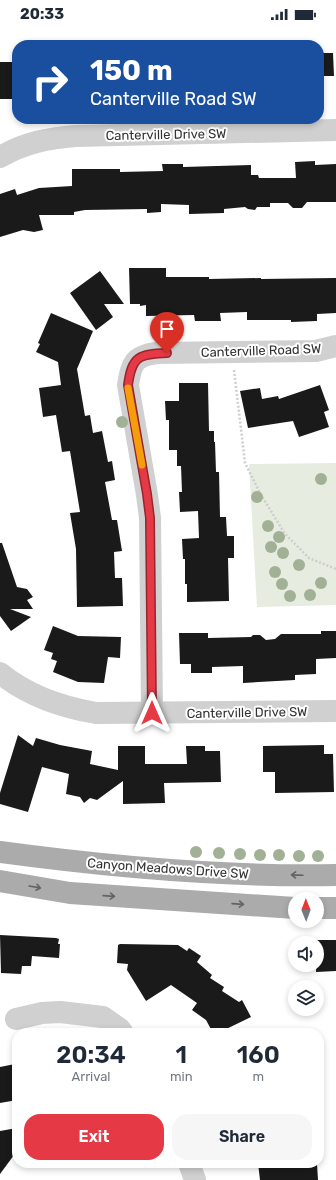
<!DOCTYPE html>
<html lang="en">
<head>
<meta charset="utf-8">
<style>
  :root { --surface:#fff; --page:#f6f6f7; --text:#1f2937; --muted:#747a83; --accent:#e63946 }
  body { margin:0; font-family:Rubik,sans-serif; background:var(--page); color:var(--text); height:100vh; display:flex; flex-direction:column; font-size:15px; white-space:nowrap }
  * { box-sizing:border-box; margin:0 }
  p { font-size:13px; color:var(--muted) }
  .icon { flex:none; width:22px; height:22px; fill:none; stroke:currentColor; stroke-width:2; stroke-linecap:round; stroke-linejoin:round }
  .map { position:relative; flex:1; overflow:hidden }
  .panel { position:absolute; left:12px; top:1000px; width:312px; height:140px; display:flex; flex-direction:column; background:var(--surface); border-radius:16px; box-shadow:0 2px 6px #0003 }
  .panel>* { flex:none }
  .guide { position:absolute; left:12px; top:12px; width:312px; height:84px; border-radius:16px; box-shadow:0 2px 6px #0003; background:#1a4fa0; color:#fff; overflow:hidden }
  .needle { width:26px; rotate:359deg }
  .controls { position:absolute; left:288px; top:864px; display:grid; gap:8px }
  .controls a { display:grid; place-items:center; width:36px; height:36px; border-radius:50%; background:var(--surface); box-shadow:0 2px 6px #0003; font-size:20px }
  .pin { position:absolute; display:grid; place-items:center; width:34px; height:34px; color:#fff; margin:-41px -17px; border-radius:50% 50% 50% 0; rotate:-45deg; box-shadow:0 0 4px #0007 }
  .pin .icon { rotate:45deg }
  .me { position:absolute; width:44px; margin:-22px; rotate:0deg; stroke-linejoin:round; filter:drop-shadow(0 0 3px #0008) }
  .turn { display:flex; align-items:center; gap:14px; height:84px; padding:0 12px; font-size:18px }
  .turn .icon { width:52px; height:52px; stroke-width:2.5 }
  .turn b { display:block; font-size:28px; line-height:34px }
  .eta { display:flex; justify-content:space-evenly; align-items:center; height:68px; text-align:center }
  .eta b { font-size:24px; font-weight:600; line-height:28px }
  .cta { display:flex; gap:8px; margin-top:auto; padding:8px 12px }
  .cta a { flex:1; height:46px; border-radius:16px; background:var(--accent); color:#fff; font-size:16px; font-weight:600; line-height:46px; text-align:center }
  .cta a+a { background:var(--page); color:var(--text) }
  .status { display:flex; justify-content:space-between; align-items:center; height:28px; padding:0 20px; background:var(--surface); direction:ltr }
  .status svg { height:11px; fill:currentColor }
  .map>svg:first-child { display:block }
  .green { fill:#e6ecdf }
  .building { fill:#1a1a1a }
  .lines { fill:none; stroke-linecap:round; stroke-linejoin:round }
  .path { stroke:#cdcdcd; stroke-width:2.5; stroke-dasharray:2 2; stroke-linecap:butt }
  .minor { stroke:#d0d0d0; stroke-width:22 }
  .major { stroke:#ababab; stroke-width:22 }
  .tree { fill:#a2b095 }
  .oneway { stroke:#636363 }
  .route-casing { stroke:#96252e; stroke-width:10 }
  .route { stroke:#e63946; stroke-width:7 }
  .slow { stroke:#f59e0b; stroke-width:7 }
  .labels { text-anchor:middle; stroke-width:4; stroke-linejoin:round; paint-order:stroke }
  .street-label { font-size:13px; fill:#333; stroke:#fff }
</style>
</head>
<body>
<div class="status"><b>20:33</b><svg viewBox="0 0 49 12"><path d="M0 12V9h3v3zM5 12V6h3v6zM10 12V3h3v9zM15 12V0h3v12zM26 1h20v11H26zM47 4h2v5h-2z"/></svg></div>
<div class="map">
<svg width="336" height="1152" viewBox="0 0 336 1152">
  <rect width="100%" height="100%" fill="#fff"/>
  <path class="green" d="M 336,435 L 336,577 L 257,579 L 249,436 Z"/>
  <g class="building">
    <path d="M 319,25 L 333,25 L 334,48 L 319,48 Z"/>
    <rect x="0" y="34" width="17" height="37"/>
    <path d="M 315,133 L 315,137 L 336,136 L 336,174 L 307,174 L 302,180 L 293,180 L 288,175 L 270,175 L 270,179 L 257,179 L 255,182 L 248,181 L 245,179 L 224,181 L 224,185 L 189,186 L 189,177 L 161,176 L 161,184 L 147,185 L 147,181 L 85,182 L 74,184 L 74,187 L 39,187 L 43,202 L 34,204 L 23,202 L 0,209 L 0,166 L 15,161 L 17,167 L 39,160 L 72,158 L 72,141 L 120,141 L 120,144 L 163,143 L 162,136 L 183,136 L 183,139 L 251,137 L 251,147 L 258,147 L 259,150 L 296,150 L 295,134 Z"/>
    <path d="M 129,240 L 166,240 L 166,249 L 209,249 L 209,251 L 261,250 L 261,251 L 336,250 L 336,285 L 317,286 L 317,293 L 291,294 L 291,292 L 247,292 L 247,284 L 220,285 L 221,293 L 195,293 L 194,287 L 146,288 L 146,277 L 140,278 L 140,276 L 130,276 Z"/>
    <path d="M 100,243 L 124,276 L 104,276 L 113,289 L 96,302 L 70,265 Z"/>
    <path d="M 51,285 L 93,303 L 77,341 L 85,388 L 90,387 L 93,405 L 102,403 L 108,434 L 112,433 L 115,452 L 105,454 L 112,492 L 117,492 L 122,523 L 114,524 L 115,550 L 122,550 L 123,578 L 77,579 L 76,521 L 70,485 L 80,484 L 70,423 L 62,424 L 56,387 L 43,389 L 39,360 L 61,357 L 58,334 L 36,324 L 40,316 L 38,315 Z"/>
    <path d="M 179,355 L 208,355 L 209,403 L 214,403 L 214,414 L 215,414 L 216,444 L 219,444 L 220,489 L 226,489 L 227,508 L 234,508 L 234,530 L 228,530 L 229,573 L 187,574 L 187,556 L 185,556 L 185,531 L 183,531 L 182,511 L 199,510 L 198,483 L 180,484 L 179,464 L 182,464 L 181,438 L 177,438 L 177,422 L 169,422 L 169,392 L 166,392 L 165,373 L 179,373 Z"/>
    <path d="M 320,357 L 329,382 L 324,384 L 329,399 L 299,409 L 293,393 L 248,400 L 240,363 L 260,360 L 262,371 L 278,368 L 279,371 Z"/>
    <path d="M 0,515 L 2,515 L 17,559 L 27,561 L 33,569 L 27,572 L 33,581 L 10,581 L 31,589 L 11,603 L 0,588 Z"/>
    <path d="M 53,598 L 78,608 L 121,609 L 120,630 L 108,629 L 104,655 L 78,654 L 53,644 L 57,633 L 51,631 L 53,625 L 44,622 Z"/>
    <path d="M 321,603 L 336,603 L 336,630 L 316,631 L 316,646 L 295,647 L 295,652 L 243,655 L 243,638 L 212,639 L 212,645 L 191,645 L 191,636 L 180,636 L 179,605 L 208,605 L 208,610 L 251,609 L 253,607 L 260,607 L 266,612 L 275,611 L 281,606 L 321,606 Z"/>
    <path d="M 18,707 L 33,718 L 36,710 L 60,717 L 92,723 L 90,736 L 118,742 L 118,718 L 145,718 L 145,736 L 187,736 L 186,718 L 205,718 L 205,723 L 220,723 L 221,754 L 164,755 L 165,775 L 123,776 L 123,753 L 97,772 L 90,770 L 84,775 L 80,769 L 66,766 L 69,746 L 42,739 L 28,784 L 0,776 L 0,765 Z"/>
    <path d="M 324,717 L 324,726 L 333,726 L 334,764 L 275,765 L 275,744 L 263,744 L 263,718 Z"/>
    <path d="M 0,907 L 56,910 L 59,911 L 58,916 L 60,916 L 59,930 L 32,928 L 31,938 L 22,938 L 21,946 L 1,945 Z"/>
    <path d="M 316,912 L 336,912 L 336,943 L 316,944 L 317,915 L 316,915 Z"/>
    <path d="M 120,916 L 178,917 L 187,923 L 189,920 L 201,928 L 197,934 L 212,947 L 210,950 L 224,959 L 222,963 L 239,974 L 242,972 L 251,989 L 218,1005 L 213,1005 L 206,992 L 192,982 L 197,975 L 171,957 L 146,973 L 127,942 L 128,936 L 117,935 L 118,917 Z"/>
    <path d="M 15,1036 L 17,1072 L 0,1075 L 0,1039 Z"/>
    <path d="M 17,1100 L 17,1123 L 0,1146 L 0,1103 Z"/>
    <path d="M 258,1135 L 298,1135 L 298,1138 L 317,1136 L 318,1152 L 260,1152 Z"/>
  </g>
  <g class="lines">
    <path class="path" d="M 234,342 L 245,435 L 260,465 L 285,506 L 309,530 L 336,541"/>
    <g class="minor">
      <path d="M 0,129 C 24,115 48,110 76,108 L 336,102"/>
      <path d="M 0,645 C 28,668 61,679 96,685 L 336,683"/>
      <path d="M 152,685 L 150,490 L 147,467 L 128,357 C 131,336 134,328 156,325 L 316,323 L 336,318"/>
      <path d="M 16,991 L 42,985 L 60,984 L 103,989 L 120,1001 L 123,1005"/>
      <path d="M 189,1135 L 195,1152"/>
    </g>
    <g class="major">
      <path d="M 0,824 C 110,839 225,849 336,847"/>
      <path d="M 0,853 L 70,865 L 295,880"/>
      <path d="M 317,880 L 336,880"/>
    </g>
  </g>
  <g class="tree">
    <circle cx="122" cy="394" r="6"/>
    <circle cx="321" cy="451" r="6"/>
    <circle cx="257" cy="469" r="6"/>
    <circle cx="268" cy="498" r="6"/>
    <circle cx="279" cy="509" r="6"/>
    <circle cx="271" cy="519" r="6"/>
    <circle cx="283" cy="525" r="6"/>
    <circle cx="299" cy="537" r="6"/>
    <circle cx="275" cy="544" r="6"/>
    <circle cx="321" cy="555" r="6"/>
    <circle cx="282" cy="556" r="6"/>
    <circle cx="310" cy="567" r="6"/>
    <circle cx="290" cy="568" r="6"/>
    <circle cx="196" cy="824" r="6"/>
    <circle cx="219" cy="825" r="6"/>
    <circle cx="240" cy="826" r="6"/>
    <circle cx="260" cy="827" r="6"/>
    <circle cx="279" cy="827" r="6"/>
    <circle cx="299" cy="828" r="6"/>
    <circle cx="318" cy="828" r="6"/>
  </g>
  <defs><path id="oneway-shaft" d="M-6 0H5M1.5-3L5.5 0L1.5 3" fill="none" stroke-width="1.6" stroke-linecap="round" stroke-linejoin="round"/></defs>
  <g class="oneway">
    <use href="#oneway-shaft" transform="translate(297 847) rotate(-178)"/>
    <use href="#oneway-shaft" transform="translate(35 859) rotate(10)"/>
    <use href="#oneway-shaft" transform="translate(109 868) rotate(4)"/>
    <use href="#oneway-shaft" transform="translate(238 876) rotate(4)"/>
  </g>
  <g class="lines">
    <g class="route-casing">
      <path id="route" d="M 152,685 L 150,490 L 147,466 L 128,357 C 132,328 139,326 167,325"/>
    </g>
    <use href="#route" class="route"/>
    <path class="slow" d="M 128,360 L 142,437"/>
  </g>
  <g class="labels">
    <g class="street-label">
      <text transform="translate(166 106) rotate(-1)" y="5">Canterville Drive SW</text>
      <text transform="translate(261 322) rotate(-2)" y="5">Canterville Road SW</text>
      <text transform="translate(247 684) rotate(-1)" y="5">Canterville Drive SW</text>
      <text transform="translate(168 840) rotate(4)" y="5">Canyon Meadows Drive SW</text>
    </g>
  </g>
</svg>
<div class="controls">
<a><svg class="needle" viewBox="-14 -14 28 28"><path d="M0-13l5 13h-10z" fill="#e53935"/><path d="M0 13l5-13h-10z" fill="#747a83"/></svg></a>
<a><svg class="icon" aria-label="sound" viewBox="0 0 24 24"><path d="M4 9h4l5-4v14l-5-4H4zM17 9q2 3 0 6"/></svg></a>
<a><svg class="icon" aria-label="layers" viewBox="0 0 24 24"><path d="M12 4l9 5-9 5-9-5zM3 14l9 5 9-5"/></svg></a>
</div>
<div class="pin" style="left:167px;top:325px;background:#d93025"><svg class="icon" aria-label="arrive" viewBox="0 0 24 24"><path d="M6 21V4h12l-3 4 3 4H6"/></svg></div>
<svg class="me" style="left:152px;top:685px" viewBox="-20 -20 40 40"><path d="M0-17L14 15 0 8-14 15z" fill="#e63946" stroke="#fff" stroke-width="4"/></svg>
<div class="guide">
<div class="turn"><svg class="icon" aria-label="right" viewBox="0 0 24 24"><path d="M7 20v-9h11M14 6l5 5-5 5"/></svg><div><b>150 m</b>Canterville Road SW</div></div>
</div>
<section class="panel">
<div class="eta">
<div><b>20:34</b><p>Arrival</p></div>
<div><b>1</b><p>min</p></div>
<div><b>160</b><p>m</p></div>
</div>
<div class="cta"><a>Exit</a><a>Share</a></div>
</section>
</div>
</body>
</html>
